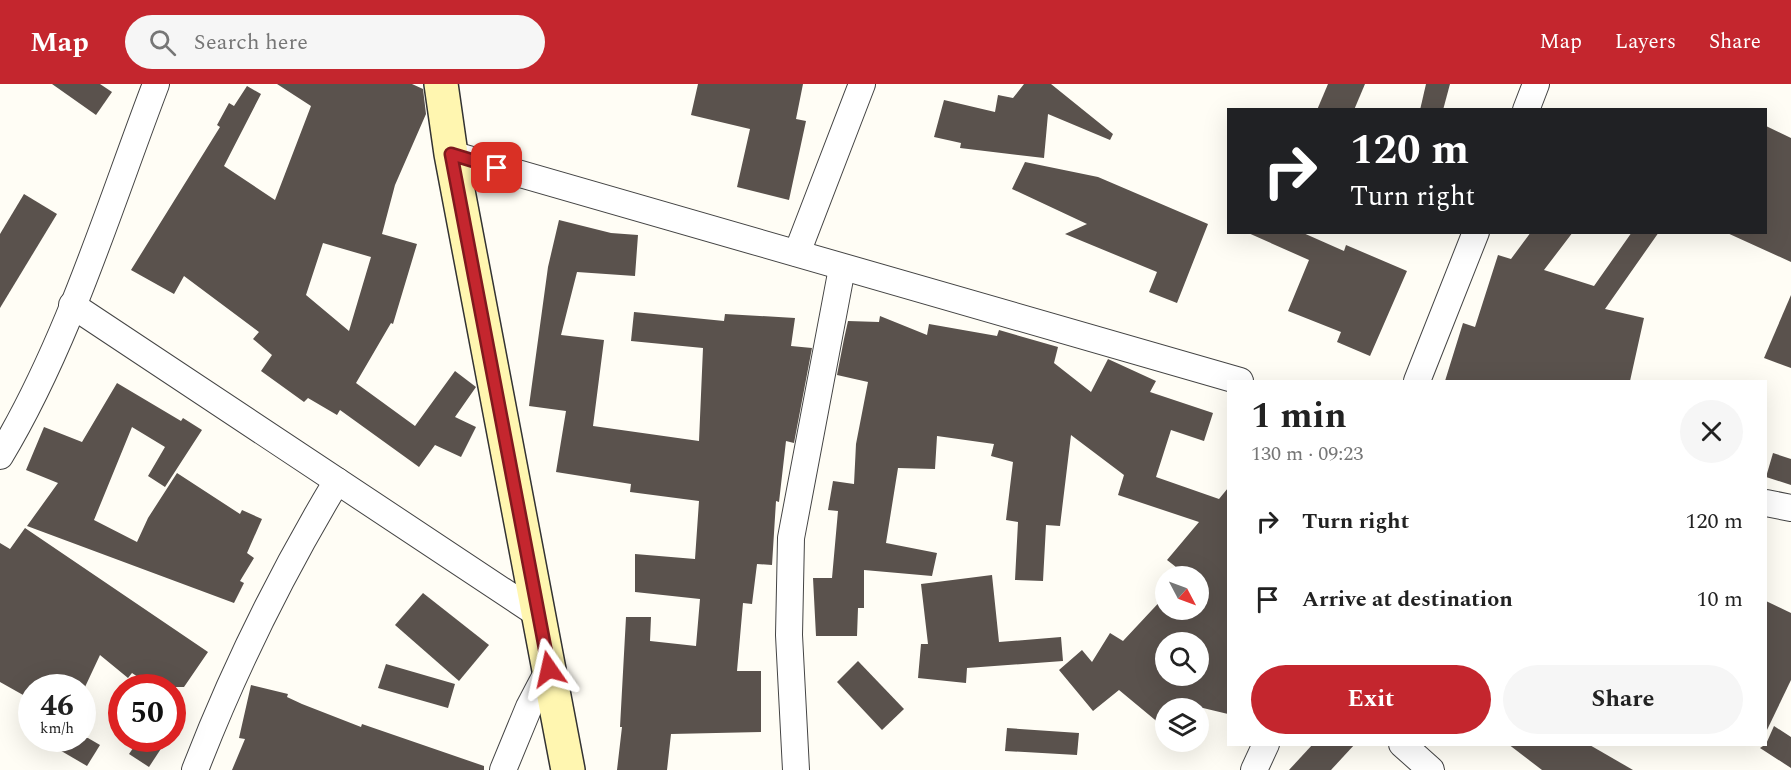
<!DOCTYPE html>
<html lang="en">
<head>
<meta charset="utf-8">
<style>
  :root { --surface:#fff; --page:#f6f6f6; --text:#222; --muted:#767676; --accent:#c4262e }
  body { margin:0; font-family:Spectral,serif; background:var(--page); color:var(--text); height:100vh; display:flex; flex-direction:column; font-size:22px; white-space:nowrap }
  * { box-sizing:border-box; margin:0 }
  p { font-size:20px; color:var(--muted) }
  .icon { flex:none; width:33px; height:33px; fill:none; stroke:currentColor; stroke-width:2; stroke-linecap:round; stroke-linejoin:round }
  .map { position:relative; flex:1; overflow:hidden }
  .details { position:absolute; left:1227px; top:296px; width:540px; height:366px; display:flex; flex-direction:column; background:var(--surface); border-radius:0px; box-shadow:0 6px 24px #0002 }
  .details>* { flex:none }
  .banner { position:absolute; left:1227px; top:24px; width:540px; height:126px; border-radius:0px; box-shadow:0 6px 24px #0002; background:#202124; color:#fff; overflow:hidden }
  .needle { width:39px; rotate:131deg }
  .fabs { position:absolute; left:1155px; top:482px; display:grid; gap:12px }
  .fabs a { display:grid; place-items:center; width:54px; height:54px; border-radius:50%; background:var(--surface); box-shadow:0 6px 24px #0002; font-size:30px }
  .speed { position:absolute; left:18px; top:590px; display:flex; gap:12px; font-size:30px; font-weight:700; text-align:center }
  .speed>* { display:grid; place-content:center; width:78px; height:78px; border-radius:50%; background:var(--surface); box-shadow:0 6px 24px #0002; line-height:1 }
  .speed small { font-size:15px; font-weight:400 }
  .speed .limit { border:9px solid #d22; background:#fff; color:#111 }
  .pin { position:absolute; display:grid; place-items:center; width:51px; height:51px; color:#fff; margin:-26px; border-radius:12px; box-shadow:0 3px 9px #0006 }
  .me { position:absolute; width:66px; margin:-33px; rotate:349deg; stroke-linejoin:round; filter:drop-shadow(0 0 4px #0008) }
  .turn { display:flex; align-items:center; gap:21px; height:126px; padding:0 24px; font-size:27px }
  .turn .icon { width:78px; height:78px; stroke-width:2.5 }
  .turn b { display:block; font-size:42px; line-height:51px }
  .round { display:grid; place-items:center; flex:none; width:63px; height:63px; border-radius:32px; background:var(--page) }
  .overview { display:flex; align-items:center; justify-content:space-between; height:102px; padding:0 24px }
  h1 { font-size:36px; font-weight:700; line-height:45px }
  .action { display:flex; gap:12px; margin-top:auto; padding:12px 24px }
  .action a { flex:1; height:69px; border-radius:36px; background:var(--accent); color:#fff; font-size:24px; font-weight:700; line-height:69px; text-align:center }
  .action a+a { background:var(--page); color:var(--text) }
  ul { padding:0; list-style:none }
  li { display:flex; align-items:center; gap:18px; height:78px; padding:0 24px }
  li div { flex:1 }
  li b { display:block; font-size:22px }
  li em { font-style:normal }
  header { display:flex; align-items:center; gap:36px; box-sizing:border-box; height:84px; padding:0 30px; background:var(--accent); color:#fff }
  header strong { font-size:28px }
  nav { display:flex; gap:33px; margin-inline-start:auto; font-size:21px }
  .search { width:420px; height:54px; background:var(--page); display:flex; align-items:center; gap:15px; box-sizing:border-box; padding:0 21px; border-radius:33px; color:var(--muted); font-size:22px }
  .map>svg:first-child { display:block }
  .building { fill:#5a524d; fill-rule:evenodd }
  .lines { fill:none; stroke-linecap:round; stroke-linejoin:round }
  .minor-casing { stroke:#444; stroke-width:28 }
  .secondary-casing { stroke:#333; stroke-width:36 }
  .minor { stroke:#fff; stroke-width:26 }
  .secondary { stroke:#fff6b0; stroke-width:33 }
  .route-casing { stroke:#7f191e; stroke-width:15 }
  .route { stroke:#c4262e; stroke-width:10 }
</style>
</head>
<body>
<header>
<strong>Map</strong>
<div class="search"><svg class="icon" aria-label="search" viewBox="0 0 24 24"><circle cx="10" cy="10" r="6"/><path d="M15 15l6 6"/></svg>Search here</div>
<nav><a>Map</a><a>Layers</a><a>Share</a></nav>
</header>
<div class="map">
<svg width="1791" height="686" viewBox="0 0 1791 686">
  <rect width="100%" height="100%" fill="#fffdf5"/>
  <g class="building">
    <path d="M 52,0 L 100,0 L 112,8 L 96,31 Z"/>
    <path d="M 277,0 L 412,0 L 423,5 L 426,30 L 395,101 L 382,150 L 417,160 L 393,240 L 391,239 L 356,299 L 415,342 L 455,287 L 476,303 L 455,333 L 476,343 L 461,373 L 435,361 L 419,383 L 340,326 L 337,331 L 308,314 L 304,318 L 261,287 L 272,271 L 253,255 L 259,248 L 184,192 L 174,210 L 131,186 L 220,43 L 217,41 L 229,19 L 234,22 L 247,2 L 261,10 L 224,82 L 275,116 L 311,22 ZM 323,159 L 371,173 L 349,247 L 306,211 Z"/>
    <path d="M 698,0 L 803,0 L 796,35 L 806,37 L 789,116 L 737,103 L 750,45 L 691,31 Z"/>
    <path d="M 1024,0 L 1051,0 L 1113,50 L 1110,56 L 1048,30 L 1044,74 L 960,64 L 961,59 L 934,53 L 944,16 L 995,28 L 998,11 L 1013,14 Z"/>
    <path d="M 1328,0 L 1365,0 L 1354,26 L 1317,26 Z"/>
    <path d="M 1426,0 L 1450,0 L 1443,26 L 1420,26 Z"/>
    <path d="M 1766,42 L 1791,54 L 1791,178 L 1725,148 L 1766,148 Z"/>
    <path d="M 1025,78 L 1098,93 L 1208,140 L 1177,219 L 1149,208 L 1157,188 L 1065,150 L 1087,140 L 1012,105 Z"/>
    <path d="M 24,110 L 57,130 L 0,224 L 0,150 Z"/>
    <path d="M 559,136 L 611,149 L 638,151 L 635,192 L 577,188 L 561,251 L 604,256 L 593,342 L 699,357 L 703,264 L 631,257 L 634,228 L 724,237 L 725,230 L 795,234 L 791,262 L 812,264 L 794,359 L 786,357 L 779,418 L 776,417 L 772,481 L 757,480 L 752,520 L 743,519 L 737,587 L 761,587 L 761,648 L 671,650 L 667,686 L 617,686 L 622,643 L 620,643 L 626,533 L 651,533 L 650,557 L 696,562 L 700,515 L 635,508 L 635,470 L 695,475 L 699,417 L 630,408 L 631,400 L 556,388 L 566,327 L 529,322 L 548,183 Z"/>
    <path d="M 1246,148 L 1301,148 L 1344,167 L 1346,161 L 1407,187 L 1370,272 L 1337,258 L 1341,248 L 1288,227 L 1309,176 Z"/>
    <path d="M 1531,148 L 1573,148 L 1544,186 L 1594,202 L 1632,148 L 1659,148 L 1605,225 L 1644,234 L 1630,297 L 1445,297 L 1463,239 L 1475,243 L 1498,171 L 1511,175 Z"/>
    <path d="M 1791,211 L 1791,284 L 1764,274 Z"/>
    <path d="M 880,232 L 927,251 L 929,240 L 997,252 L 999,246 L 1058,263 L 1054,279 L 1091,308 L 1108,275 L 1156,297 L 1150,308 L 1213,329 L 1204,357 L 1171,346 L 1156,393 L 1219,415 L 1228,404 L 1228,630 L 1203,624 L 1166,624 L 1166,645 L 1119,606 L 1093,627 L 1059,586 L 1082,566 L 1092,578 L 1110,549 L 1123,557 L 1166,511 L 1166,525 L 1198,525 L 1198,492 L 1183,492 L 1185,490 L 1167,476 L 1199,438 L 1118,411 L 1124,391 L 1071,351 L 1060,442 L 1046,441 L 1043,497 L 1015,496 L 1018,438 L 1006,436 L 1013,378 L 991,372 L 994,360 L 937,352 L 935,385 L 898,384 L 886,459 L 937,469 L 932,492 L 864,486 L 864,524 L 858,524 L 857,552 L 816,552 L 813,494 L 832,494 L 838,427 L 828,426 L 833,397 L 854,400 L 856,360 L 868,298 L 837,291 L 844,255 L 848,237 L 879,238 ZM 1166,558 L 1198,558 L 1198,591 L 1166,591 Z"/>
    <path d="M 117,299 L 181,337 L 183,334 L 202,346 L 165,403 L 148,392 L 165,363 L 132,343 L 94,436 L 137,458 L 148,434 L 177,389 L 240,430 L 242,426 L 262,435 L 247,469 L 254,474 L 240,497 L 244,499 L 234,519 L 27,442 L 58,399 L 26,386 L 44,343 L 82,358 Z"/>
    <path d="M 1773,369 L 1791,375 L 1791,401 L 1766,393 Z"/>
    <path d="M 25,444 L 208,568 L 184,603 L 153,603 L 132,589 L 128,594 L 100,571 L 85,603 L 32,603 L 32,616 L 0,598 L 0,459 L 10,465 Z"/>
    <path d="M 992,491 L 999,558 L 1061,553 L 1063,577 L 967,584 L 966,599 L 918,594 L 921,560 L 928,560 L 921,500 Z"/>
    <path d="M 423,509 L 489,561 L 459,597 L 395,541 Z"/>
    <path d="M 1766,517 L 1791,529 L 1791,596 L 1766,648 Z"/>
    <path d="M 858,577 L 904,625 L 882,646 L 837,598 Z"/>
    <path d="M 386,580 L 455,600 L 448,624 L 378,604 Z"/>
    <path d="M 251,601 L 288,610 L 287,613 L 302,620 L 361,643 L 362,640 L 484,682 L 484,686 L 232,686 L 245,655 L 239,654 Z"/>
    <path d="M 1774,642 L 1791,653 L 1791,684 L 1760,664 L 1766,660 Z"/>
    <path d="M 1007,644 L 1079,649 L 1077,671 L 1005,667 Z"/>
    <path d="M 39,654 L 88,654 L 100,661 L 87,682 Z"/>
    <path d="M 140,654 L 168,654 L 149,683 L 129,670 Z"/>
    <path d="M 1313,660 L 1355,660 L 1331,686 L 1289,686 Z"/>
    <path d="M 1508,660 L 1588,660 L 1633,686 L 1542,686 Z"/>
  </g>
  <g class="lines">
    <g class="minor-casing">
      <g id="minor">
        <path d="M 1526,26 L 1536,0"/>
        <path d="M 451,70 L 1240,297"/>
        <path d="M 797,169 L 862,0"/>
        <path d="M 72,221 L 539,531"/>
        <path d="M 1417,297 L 1476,148"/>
        <path d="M 0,372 C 68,259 109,123 156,0"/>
        <path d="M 1766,419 L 1791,424"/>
        <path d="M 1402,660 L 1431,686"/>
        <path d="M 195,686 C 234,585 281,490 337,397"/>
        <path d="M 503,686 L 529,623 L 549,585"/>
        <path d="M 796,686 L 789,551 L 791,454 L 842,184"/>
        <path d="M 1254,686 L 1266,660"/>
      </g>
    </g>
    <g class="secondary-casing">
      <path id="secondary" d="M 441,0 L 451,70 L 568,686"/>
    </g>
    <use href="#minor" class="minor"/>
    <use href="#secondary" class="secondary"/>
  </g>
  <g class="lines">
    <g class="route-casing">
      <path id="route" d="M 497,84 L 451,70 L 549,585"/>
    </g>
    <use href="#route" class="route"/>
  </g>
</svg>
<div class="fabs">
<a><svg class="needle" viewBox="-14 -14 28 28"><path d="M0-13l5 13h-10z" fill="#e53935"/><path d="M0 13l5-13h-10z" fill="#767676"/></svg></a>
<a><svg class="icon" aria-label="search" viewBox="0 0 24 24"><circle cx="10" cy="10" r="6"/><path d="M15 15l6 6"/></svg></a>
<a><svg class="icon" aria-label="layers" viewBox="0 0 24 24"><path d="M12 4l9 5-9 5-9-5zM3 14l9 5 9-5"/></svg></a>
</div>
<div class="speed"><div>46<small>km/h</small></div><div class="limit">50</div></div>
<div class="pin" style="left:497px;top:84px;background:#d93025"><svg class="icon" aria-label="arrive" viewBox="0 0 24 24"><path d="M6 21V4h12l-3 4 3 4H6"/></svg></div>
<svg class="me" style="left:549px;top:585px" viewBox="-20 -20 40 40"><path d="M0-17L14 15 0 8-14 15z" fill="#c4262e" stroke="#fff" stroke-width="4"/></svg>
<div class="banner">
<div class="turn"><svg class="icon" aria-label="right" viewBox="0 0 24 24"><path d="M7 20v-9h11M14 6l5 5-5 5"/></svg><div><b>120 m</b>Turn right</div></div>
</div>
<section class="details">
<div class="overview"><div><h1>1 min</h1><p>130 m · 09:23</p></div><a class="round"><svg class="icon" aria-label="close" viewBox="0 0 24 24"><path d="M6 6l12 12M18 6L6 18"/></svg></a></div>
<ul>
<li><svg class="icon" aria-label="right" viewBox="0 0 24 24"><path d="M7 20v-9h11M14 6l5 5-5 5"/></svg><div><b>Turn right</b></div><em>120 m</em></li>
<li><svg class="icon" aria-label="arrive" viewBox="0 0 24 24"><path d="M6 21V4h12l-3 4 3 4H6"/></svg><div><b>Arrive at destination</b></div><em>10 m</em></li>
</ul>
<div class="action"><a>Exit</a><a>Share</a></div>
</section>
</div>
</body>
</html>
